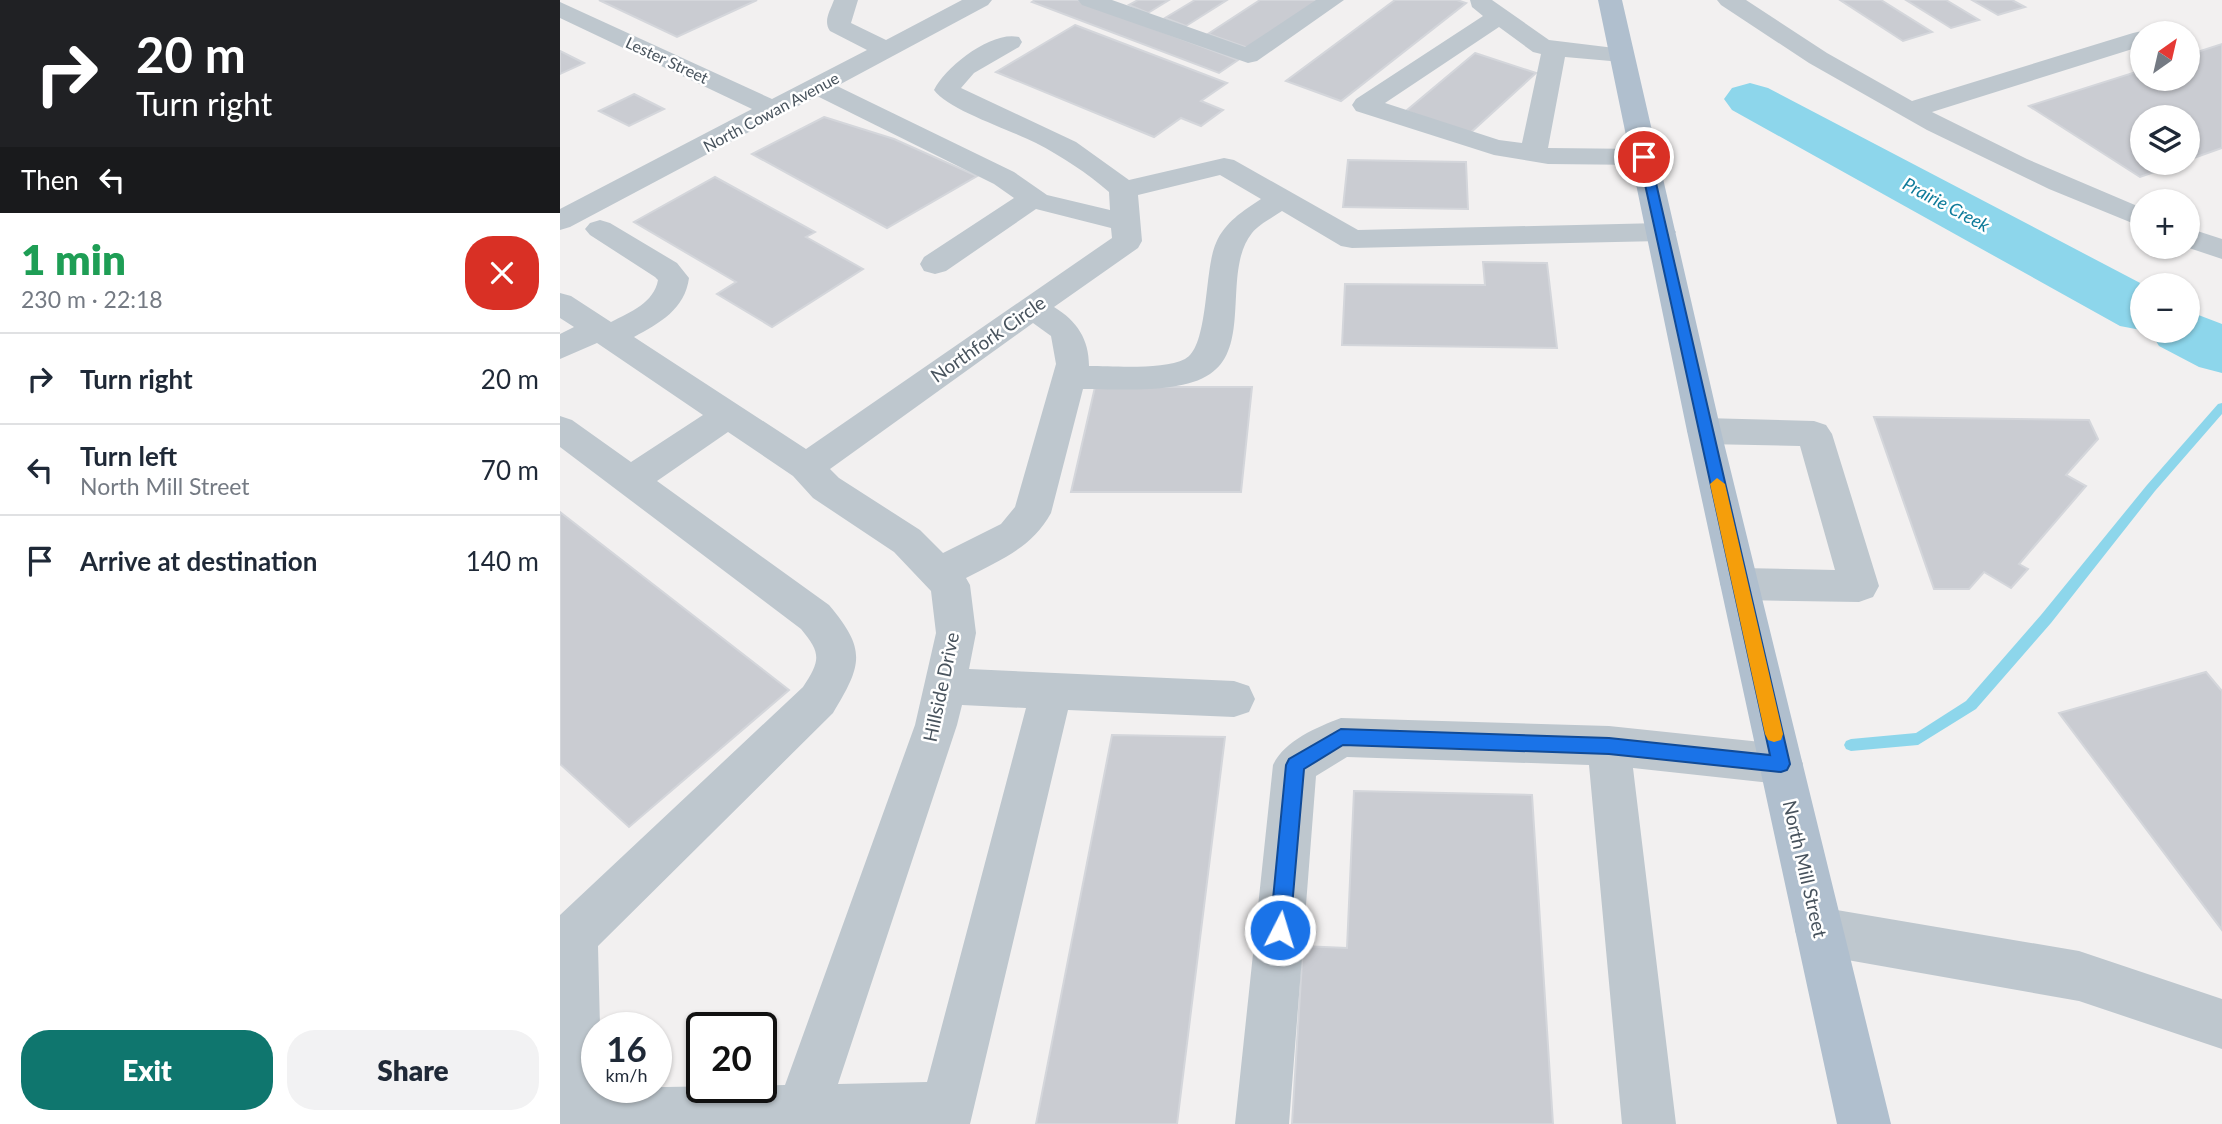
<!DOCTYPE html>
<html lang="en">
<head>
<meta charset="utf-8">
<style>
  :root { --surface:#fff; --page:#f2f2f3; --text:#1f2937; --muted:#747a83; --line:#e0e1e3; --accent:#0f766e }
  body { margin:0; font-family:Lato,sans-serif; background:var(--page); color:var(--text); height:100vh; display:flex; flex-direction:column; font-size:26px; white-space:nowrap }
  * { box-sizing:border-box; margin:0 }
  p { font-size:23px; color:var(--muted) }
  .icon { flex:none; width:38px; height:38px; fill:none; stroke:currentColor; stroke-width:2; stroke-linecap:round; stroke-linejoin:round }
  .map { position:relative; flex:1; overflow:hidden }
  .drawer { display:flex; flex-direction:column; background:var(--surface); width:560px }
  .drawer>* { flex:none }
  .banner { background:#202124; color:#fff; overflow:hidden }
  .needle { width:46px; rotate:34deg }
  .fabs { position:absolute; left:1570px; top:21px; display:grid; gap:14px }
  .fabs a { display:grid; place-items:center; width:70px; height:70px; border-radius:50%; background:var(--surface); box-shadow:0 2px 5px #0004; font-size:35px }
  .speed { position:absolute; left:21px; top:1012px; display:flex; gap:14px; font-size:35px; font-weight:700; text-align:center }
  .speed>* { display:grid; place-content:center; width:91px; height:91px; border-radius:50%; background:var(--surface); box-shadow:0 2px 5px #0004; line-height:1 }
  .speed small { font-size:18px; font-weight:400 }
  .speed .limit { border:4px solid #111; border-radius:10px; background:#fff; color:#111 }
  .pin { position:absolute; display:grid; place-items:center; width:60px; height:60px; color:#fff; margin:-30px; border:4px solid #fff; border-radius:50%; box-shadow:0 2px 7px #0007 }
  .me { position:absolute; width:77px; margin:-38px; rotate:5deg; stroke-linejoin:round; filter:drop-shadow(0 0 5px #0008) }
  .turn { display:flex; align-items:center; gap:24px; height:147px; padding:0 21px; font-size:32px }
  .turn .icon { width:91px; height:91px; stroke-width:2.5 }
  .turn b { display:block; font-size:49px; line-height:60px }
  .then { display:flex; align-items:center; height:66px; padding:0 21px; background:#0003; gap:14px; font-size:26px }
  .round { display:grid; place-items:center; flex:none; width:74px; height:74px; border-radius:28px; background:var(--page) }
  .headline { display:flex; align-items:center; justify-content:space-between; height:119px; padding:0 21px }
  h1 { font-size:42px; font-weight:800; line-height:52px; color:#1e9e55 }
  .action { display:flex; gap:14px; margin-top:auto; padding:14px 21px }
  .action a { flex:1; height:80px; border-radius:28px; background:var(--accent); color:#fff; font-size:28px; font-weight:800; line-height:80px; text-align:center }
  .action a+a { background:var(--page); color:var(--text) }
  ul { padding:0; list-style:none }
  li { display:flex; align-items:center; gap:21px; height:91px; padding:0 21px; border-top:2px solid var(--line) }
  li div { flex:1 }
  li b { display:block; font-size:26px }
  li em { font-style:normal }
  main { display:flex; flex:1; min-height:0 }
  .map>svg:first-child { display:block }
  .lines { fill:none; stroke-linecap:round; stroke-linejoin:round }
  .stream { fill:#8dd6eb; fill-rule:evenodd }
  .river { fill:#8dd6eb; fill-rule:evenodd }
  .building { fill:#caccd2; stroke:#d4d6db; stroke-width:2 }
  .minor { fill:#bec7ce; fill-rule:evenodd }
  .major { fill:#b0bfce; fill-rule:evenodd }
  .route { fill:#1a73e8; stroke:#114b97; stroke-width:2 }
  .slow { fill:#f59e0b }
  .labels { text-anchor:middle; stroke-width:5; stroke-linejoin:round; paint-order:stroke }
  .far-street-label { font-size:16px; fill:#48535d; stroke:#fff }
  .far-water-label { font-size:18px; font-style:italic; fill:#0e7b9a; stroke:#fff }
  .street-label { font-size:19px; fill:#48535d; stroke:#fff }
</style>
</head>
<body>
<main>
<section class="drawer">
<div class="banner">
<div class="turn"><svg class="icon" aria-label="right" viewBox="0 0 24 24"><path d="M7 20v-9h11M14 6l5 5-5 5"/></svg><div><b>20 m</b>Turn right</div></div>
<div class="then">Then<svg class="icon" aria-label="left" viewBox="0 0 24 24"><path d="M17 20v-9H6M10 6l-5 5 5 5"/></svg></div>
</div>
<div class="headline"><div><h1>1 min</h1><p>230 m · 22:18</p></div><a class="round" style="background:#d93025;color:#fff"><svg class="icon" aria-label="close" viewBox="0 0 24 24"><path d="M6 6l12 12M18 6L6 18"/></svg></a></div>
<ul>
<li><svg class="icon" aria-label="right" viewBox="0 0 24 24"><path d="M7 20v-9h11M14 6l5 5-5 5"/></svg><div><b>Turn right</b></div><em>20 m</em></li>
<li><svg class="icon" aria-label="left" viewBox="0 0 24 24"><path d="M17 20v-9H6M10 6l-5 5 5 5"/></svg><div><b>Turn left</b><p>North Mill Street</p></div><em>70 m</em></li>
<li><svg class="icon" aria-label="arrive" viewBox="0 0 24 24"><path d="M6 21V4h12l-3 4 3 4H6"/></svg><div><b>Arrive at destination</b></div><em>140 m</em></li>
</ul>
<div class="action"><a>Exit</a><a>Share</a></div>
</section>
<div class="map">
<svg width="1662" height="1124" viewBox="0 0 1662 1124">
  <rect width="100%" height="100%" fill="#f2f0f0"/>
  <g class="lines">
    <path class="stream" d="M 1662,403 L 1662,414 L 1595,491 L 1491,623 L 1416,709 L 1358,745 L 1291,751 L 1286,749 L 1284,745 L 1286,741 L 1291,739 L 1356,733 L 1406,701 L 1481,615 L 1587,485 L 1658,404 Z"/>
    <g class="river">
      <path d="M 1190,83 L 1208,88 L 1584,285 L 1582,331 L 1586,331 L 1560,326 L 1172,110 L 1164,99 L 1172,88 Z"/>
      <path d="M 1628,311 L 1662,324 L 1662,373 L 1639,367 L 1599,346 L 1590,331 L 1628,331 Z"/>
    </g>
  </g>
  <g class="building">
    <path d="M 39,0 L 197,0 L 117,37 Z"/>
    <path d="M 475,0 L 518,0 L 678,60 L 659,73 L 472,2 Z"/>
    <path d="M 578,0 L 609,0 L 588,13 L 569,5 Z"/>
    <path d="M 635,0 L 667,0 L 626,26 L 605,18 Z"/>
    <path d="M 700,0 L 760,0 L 688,48 L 648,34 Z"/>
    <path d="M 835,0 L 897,0 L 906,3 L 781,101 L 726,81 Z"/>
    <path d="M 1280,0 L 1321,0 L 1372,32 L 1343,41 Z"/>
    <path d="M 1346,0 L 1386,0 L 1419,20 L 1391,28 Z"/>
    <path d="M 1412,0 L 1452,0 L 1465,7 L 1438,15 Z"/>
    <path d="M 515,25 L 667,83 L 641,101 L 663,110 L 641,126 L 621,118 L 594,137 L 436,72 Z"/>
    <path d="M 1662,44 L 1662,148 L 1628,160 L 1628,117 L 1582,117 L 1582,163 L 1621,163 L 1580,177 L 1469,106 L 1582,70 L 1582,79 L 1628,79 L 1628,55 Z"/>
    <path d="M 0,51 L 24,63 L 0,74 Z"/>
    <path d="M 915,53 L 976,73 L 909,134 L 846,111 Z"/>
    <path d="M 74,94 L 104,109 L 69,126 L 39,111 Z"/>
    <path d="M 264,117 L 334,139 L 417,176 L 327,228 L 192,154 Z"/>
    <path d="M 788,160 L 906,162 L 908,209 L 783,207 Z"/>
    <path d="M 155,177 L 255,232 L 246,237 L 303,269 L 212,327 L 157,294 L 176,282 L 74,222 Z"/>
    <path d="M 923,262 L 987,263 L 997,348 L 782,345 L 785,284 L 925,285 Z"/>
    <path d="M 535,387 L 692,387 L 681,492 L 511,492 Z"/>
    <path d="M 1314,417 L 1529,420 L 1538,439 L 1506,475 L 1526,486 L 1459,564 L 1468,569 L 1451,588 L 1424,572 L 1409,589 L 1374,589 Z"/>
    <path d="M 0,512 L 229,690 L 69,827 L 0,764 Z"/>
    <path d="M 1646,672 L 1662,691 L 1662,930 L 1499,713 Z"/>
    <path d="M 552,735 L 665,737 L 617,1124 L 476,1124 Z"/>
    <path d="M 794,791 L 972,795 L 993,1124 L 732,1124 L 743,946 L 787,948 Z"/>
  </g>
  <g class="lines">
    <g class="minor">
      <path d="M 274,0 L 298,0 L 291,23 L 326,40 L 402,0 L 432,0 L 428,5 L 277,86 L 454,172 L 487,195 L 550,210 L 549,192 C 527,173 503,157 476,143 C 451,130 388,110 374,90 C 385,67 432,30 459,37 L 462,42 L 459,47 L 414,73 L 401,88 L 516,142 L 569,180 L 664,158 L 674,160 L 798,230 L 1101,223 L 1111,226 L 1116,232 L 1111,238 L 1101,241 L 792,248 L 781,246 L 722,211 C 712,218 699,224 692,233 C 662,270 692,347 650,374 C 621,394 558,389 523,389 L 491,513 C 472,548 440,560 406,578 L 410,585 L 416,633 L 409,669 L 674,681 L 689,686 L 695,699 L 689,712 L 674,717 L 508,710 L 410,1124 L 0,1124 L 0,915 L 243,687 C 261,660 261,653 241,629 L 0,447 L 0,416 L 12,420 L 71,462 L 143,415 L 37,343 L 0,359 L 0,334 L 14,327 L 0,318 L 0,293 L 11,296 L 51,322 C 70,312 94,303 98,280 L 95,277 L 30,235 L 25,229 L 30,223 L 40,220 L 50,223 L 117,263 L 129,278 C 125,309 100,323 74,337 L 246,449 L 552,238 L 551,228 L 476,209 L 386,271 L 375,274 L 364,271 L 360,264 L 364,257 L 454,198 L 434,184 L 257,96 L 10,227 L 0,230 L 0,209 L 192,109 L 0,18 L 0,2 L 212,99 L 307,50 L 270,31 C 263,21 270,11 274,0 ZM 660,175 L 701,199 C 683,211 665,222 656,243 C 644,269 649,347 625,359 C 603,370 554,366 529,366 C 529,339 517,321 494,307 L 578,248 L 582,241 L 578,195 ZM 473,323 L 491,336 L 496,364 L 455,507 L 441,524 L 383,553 L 360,530 L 279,478 L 270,469 ZM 168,432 L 233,476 L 253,498 L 334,552 L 371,591 L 376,633 L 355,725 L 225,1085 L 50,1088 L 42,1092 L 42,1087 L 37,1087 L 37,1027 L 40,1027 L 38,946 L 273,713 C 302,665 307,650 269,605 L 97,481 ZM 402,705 L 466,708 L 367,1082 L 278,1084 L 397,725 Z"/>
      <path d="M 518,0 L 552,0 L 685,47 L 756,0 L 784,0 L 697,61 L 688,63 L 522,5 Z"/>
      <path d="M 910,0 L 932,0 L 989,40 L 1071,50 L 1074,55 L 1071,60 L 1062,62 L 1005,57 L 988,148 L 1084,149 L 1094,151 L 1098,157 L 1094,163 L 1084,165 L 988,164 L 934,155 L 796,111 L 792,105 L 796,99 L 923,16 L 912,7 ZM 939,27 L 973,52 L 981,54 L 962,143 L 939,140 L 825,103 Z"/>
      <path d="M 1157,0 L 1186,0 L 1267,53 L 1352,101 L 1573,33 L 1582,31 L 1591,33 L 1582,33 L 1582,46 L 1372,112 L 1467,159 L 1582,208 L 1582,227 L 1489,189 L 1367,130 L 1249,63 L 1161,5 Z"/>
      <path d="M 1628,228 L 1662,239 L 1662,259 L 1626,247 Z"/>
      <path d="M 1144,418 L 1254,421 L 1266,425 L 1272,434 L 1319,586 L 1313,597 L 1299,602 L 1180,600 L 1166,595 L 1160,584 L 1166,573 L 1180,568 L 1275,570 L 1240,446 L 1144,444 L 1132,440 L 1127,431 L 1132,422 Z"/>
      <path d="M 781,718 L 1049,726 L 1221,744 L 1237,750 L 1243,764 L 1237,778 L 1221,784 L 1073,768 L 1116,1124 L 1062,1124 L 1029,765 L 787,757 L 756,776 L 729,1124 L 675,1124 L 713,765 C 724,741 757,727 781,718 Z"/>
      <path d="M 1259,907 L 1519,951 L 1662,999 L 1662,1049 L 1519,1001 L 1259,955 L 1242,948 L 1235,931 L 1242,914 Z"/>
    </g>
    <path class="major" d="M 1038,0 L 1062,0 L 1161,431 L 1331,1124 L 1277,1124 L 1127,431 Z"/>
  </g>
  <path class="route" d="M 1084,154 L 1090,157 L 1230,764 L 1227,770 L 1221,772 L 1049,754 L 783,745 L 744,769 L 730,930 L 727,938 L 720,940 L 713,938 L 710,930 L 726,765 L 729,759 L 781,729 L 1049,738 L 1210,755 L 1079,157 Z"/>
  <path class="slow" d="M 1157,478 L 1165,484 L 1223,734 L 1221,740 L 1214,742 L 1208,740 L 1205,734 L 1150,484 Z"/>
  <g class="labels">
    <g class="far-street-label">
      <text transform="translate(107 60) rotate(25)" y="6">Lester Street</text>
      <text transform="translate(211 112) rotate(-28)" y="6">North Cowan Avenue</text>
    </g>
    <g class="far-water-label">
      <text transform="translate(1386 205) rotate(28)" y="6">Prairie Creek</text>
    </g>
    <g class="street-label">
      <text transform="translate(428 339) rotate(-35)" y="7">Northfork Circle</text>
      <text transform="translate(381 687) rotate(-78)" y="7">Hillside Drive</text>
      <text transform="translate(1245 869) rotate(77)" y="7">North Mill Street</text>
    </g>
  </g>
</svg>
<div class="fabs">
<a><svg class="needle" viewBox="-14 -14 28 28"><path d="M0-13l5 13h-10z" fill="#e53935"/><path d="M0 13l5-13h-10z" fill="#747a83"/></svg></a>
<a><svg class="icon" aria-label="layers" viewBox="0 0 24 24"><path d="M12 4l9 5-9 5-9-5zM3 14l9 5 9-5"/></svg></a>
<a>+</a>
<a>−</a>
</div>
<div class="speed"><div>16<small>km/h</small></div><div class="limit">20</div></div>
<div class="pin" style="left:1084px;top:157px;background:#d93025"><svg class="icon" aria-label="arrive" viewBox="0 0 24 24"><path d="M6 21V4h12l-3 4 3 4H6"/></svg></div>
<svg class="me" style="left:720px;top:930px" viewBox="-20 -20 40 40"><circle r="17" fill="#1a73e8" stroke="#fff" stroke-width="3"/><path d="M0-11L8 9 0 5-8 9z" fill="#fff"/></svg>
</div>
</main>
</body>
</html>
